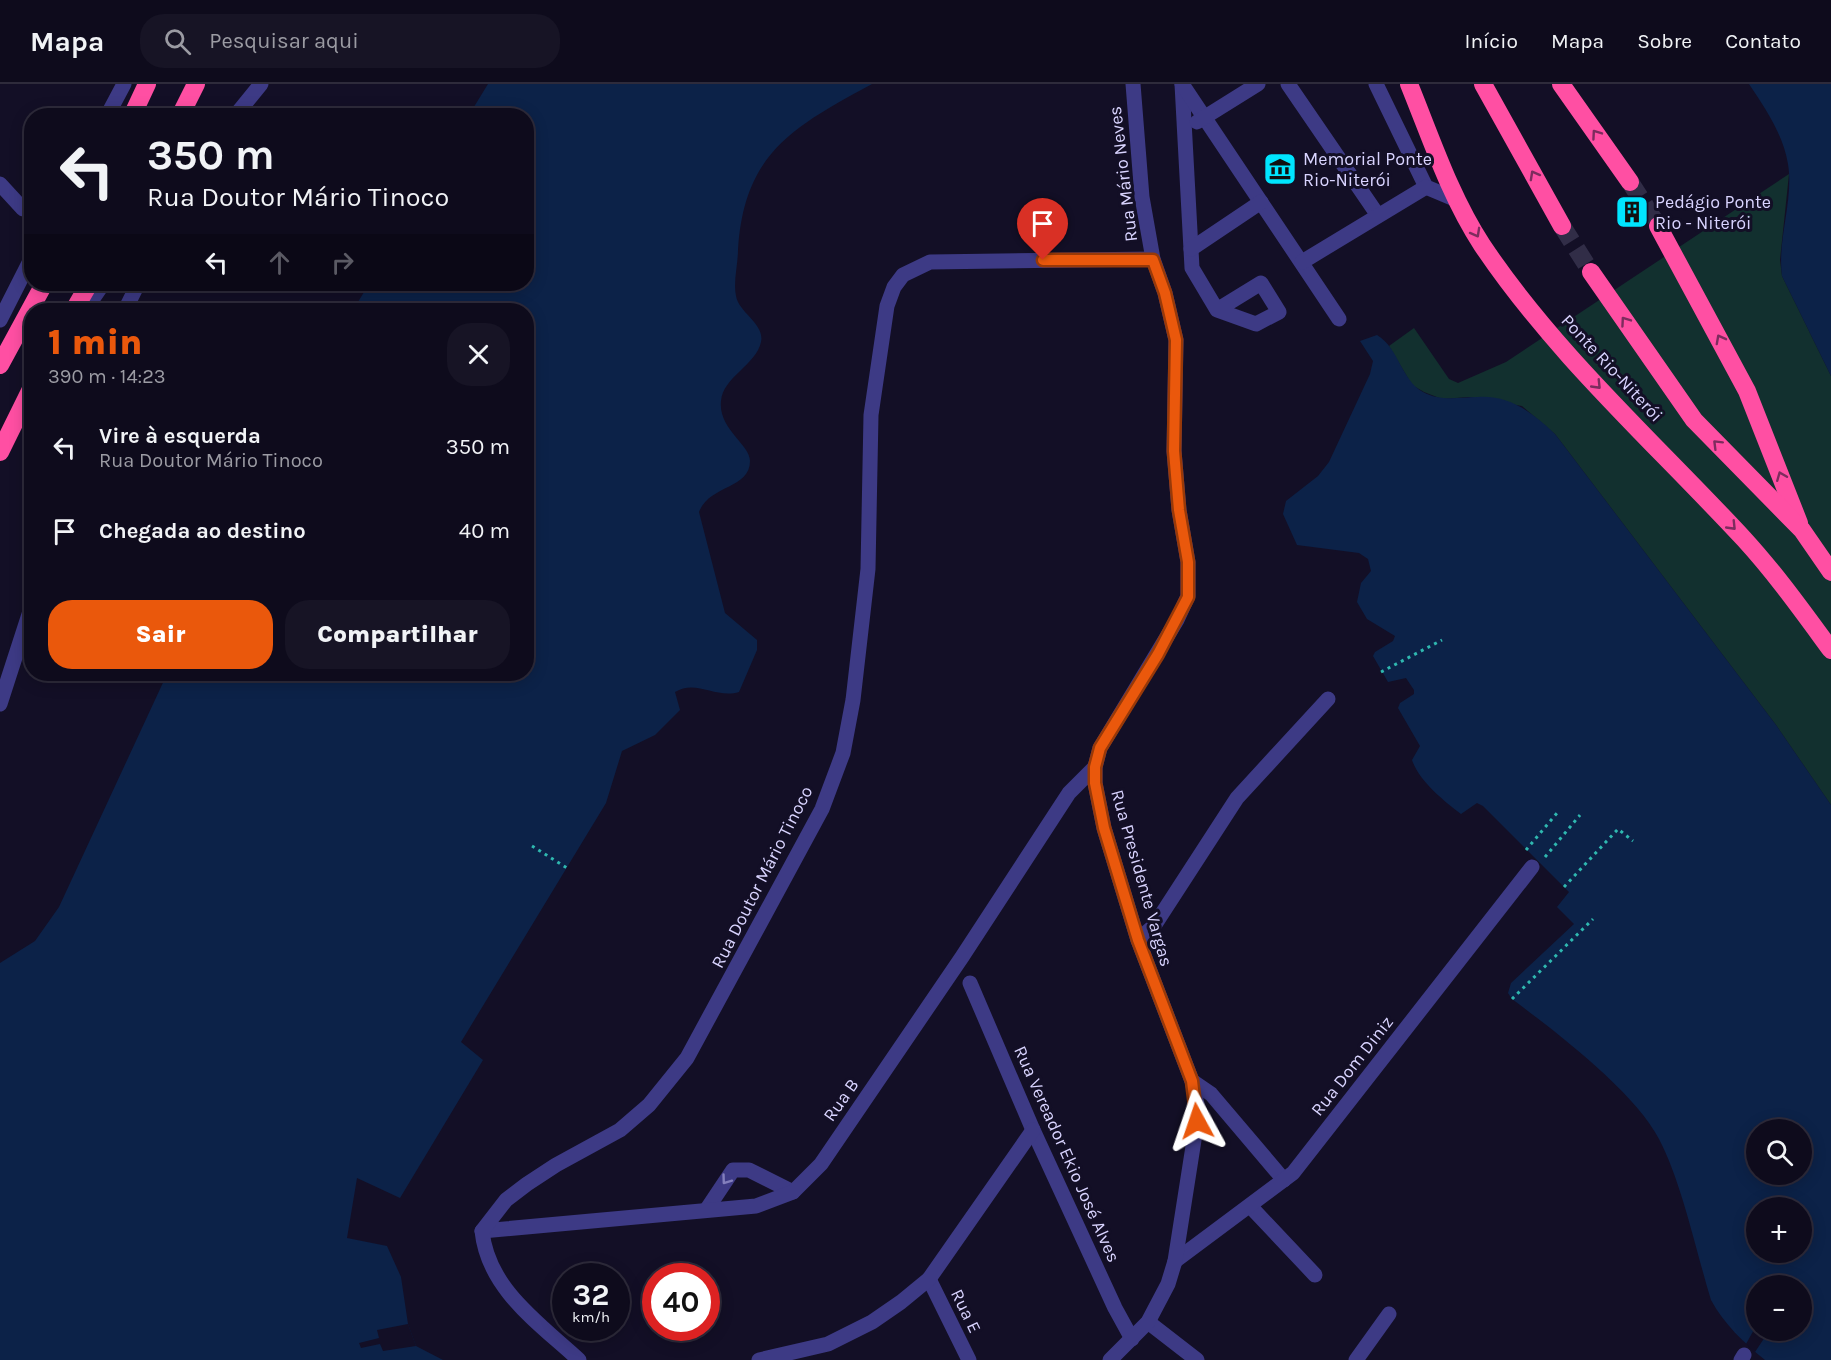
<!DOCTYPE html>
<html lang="pt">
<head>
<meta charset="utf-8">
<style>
  :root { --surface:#0e0b1c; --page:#171425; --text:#f1f3f6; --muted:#9b9ba3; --line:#2e2b3b; --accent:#ea580c }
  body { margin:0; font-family:Karla,sans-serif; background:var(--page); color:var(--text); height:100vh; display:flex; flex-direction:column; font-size:22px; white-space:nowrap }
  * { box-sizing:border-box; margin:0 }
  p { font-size:20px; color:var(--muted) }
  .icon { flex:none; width:33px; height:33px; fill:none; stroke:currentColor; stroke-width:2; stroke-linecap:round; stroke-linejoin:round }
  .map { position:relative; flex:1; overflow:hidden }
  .drawer { position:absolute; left:24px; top:219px; width:510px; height:378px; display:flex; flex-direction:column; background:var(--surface); border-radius:24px; box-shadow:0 3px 15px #0003,0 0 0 2px var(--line) }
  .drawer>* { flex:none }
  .top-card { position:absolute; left:24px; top:24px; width:510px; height:183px; border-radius:24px; box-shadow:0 3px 15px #0003,0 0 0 2px var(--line); background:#0e0b1c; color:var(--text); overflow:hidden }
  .controls { position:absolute; left:1746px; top:1035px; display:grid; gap:12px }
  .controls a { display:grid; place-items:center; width:66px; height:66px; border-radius:50%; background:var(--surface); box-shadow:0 3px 15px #0003,0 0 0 2px var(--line); font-size:30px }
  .speed { position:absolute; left:552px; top:1179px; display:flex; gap:12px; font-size:30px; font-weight:700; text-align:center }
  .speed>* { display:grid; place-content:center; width:78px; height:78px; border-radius:50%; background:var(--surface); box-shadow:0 3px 15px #0003,0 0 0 2px var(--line); line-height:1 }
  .speed small { font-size:15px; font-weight:400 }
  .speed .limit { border:9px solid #d22; background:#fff; color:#111 }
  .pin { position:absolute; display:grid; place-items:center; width:51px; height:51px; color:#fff; margin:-62px -26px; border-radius:50% 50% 50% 0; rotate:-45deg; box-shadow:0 0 6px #0007 }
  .pin .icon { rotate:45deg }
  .me { position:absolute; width:66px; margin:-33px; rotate:355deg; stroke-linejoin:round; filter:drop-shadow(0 0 4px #0008) }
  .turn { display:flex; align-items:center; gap:21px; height:126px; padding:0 24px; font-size:27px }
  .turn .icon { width:78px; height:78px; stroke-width:2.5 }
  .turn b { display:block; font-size:42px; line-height:51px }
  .lanes { display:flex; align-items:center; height:57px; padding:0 24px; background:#0003; justify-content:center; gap:30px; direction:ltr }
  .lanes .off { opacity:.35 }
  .round { display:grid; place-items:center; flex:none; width:63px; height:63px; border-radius:24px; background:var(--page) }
  .overview { display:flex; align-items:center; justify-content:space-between; height:102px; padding:0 24px }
  h1 { font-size:36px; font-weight:800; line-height:45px; color:var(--accent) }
  .cta { display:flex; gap:12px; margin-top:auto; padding:12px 24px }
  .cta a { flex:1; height:69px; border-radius:24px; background:var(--accent); color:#fff; font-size:24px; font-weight:800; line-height:69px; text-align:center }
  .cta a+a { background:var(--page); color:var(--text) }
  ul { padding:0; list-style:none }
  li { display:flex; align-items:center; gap:18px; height:84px; padding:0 24px }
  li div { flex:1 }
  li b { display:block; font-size:22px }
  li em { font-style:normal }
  header { display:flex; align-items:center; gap:36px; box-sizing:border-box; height:84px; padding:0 30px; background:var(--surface); border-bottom:2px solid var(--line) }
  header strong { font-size:28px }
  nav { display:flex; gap:33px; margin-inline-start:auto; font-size:21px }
  .search { width:420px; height:54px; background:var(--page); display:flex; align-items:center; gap:15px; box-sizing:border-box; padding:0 21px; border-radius:24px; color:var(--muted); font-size:22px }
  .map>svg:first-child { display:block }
  .green { fill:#12302f }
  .water { fill:#0c2248; fill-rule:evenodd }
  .pier { fill:#130f26 }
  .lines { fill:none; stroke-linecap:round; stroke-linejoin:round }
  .highway-tunnel { stroke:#312d47; stroke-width:18; stroke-dasharray:18 9; stroke-linecap:butt }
  .path { stroke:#2fb8b0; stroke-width:3; stroke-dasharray:3 4.5; stroke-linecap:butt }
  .minor { stroke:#3d3a85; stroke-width:15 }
  .highway { stroke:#ff4fa3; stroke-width:18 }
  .oneway { stroke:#7d2c5e }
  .oneway2 { stroke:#837fbc }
  .route-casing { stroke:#983908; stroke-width:15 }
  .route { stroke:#ea580c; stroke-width:10 }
  .labels { text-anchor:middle; stroke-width:6; stroke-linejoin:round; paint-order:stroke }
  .poi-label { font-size:18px; fill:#d9d4ff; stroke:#130f26; text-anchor:start }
  .street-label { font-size:18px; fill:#d9d4ff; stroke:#130f26 }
</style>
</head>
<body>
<header>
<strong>Mapa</strong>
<div class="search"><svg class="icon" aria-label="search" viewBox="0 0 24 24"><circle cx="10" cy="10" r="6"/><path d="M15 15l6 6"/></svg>Pesquisar aqui</div>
<nav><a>Início</a><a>Mapa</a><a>Sobre</a><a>Contato</a></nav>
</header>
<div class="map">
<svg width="1831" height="1276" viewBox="0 0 1831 1276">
  <rect width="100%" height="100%" fill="#130f26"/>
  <path class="green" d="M 1789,90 L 1780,176 L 1782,192 L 1831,292 L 1831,721 L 1776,641 L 1555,350 L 1522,322 L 1469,313 L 1442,315 L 1424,308 L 1412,301 L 1389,262 L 1414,244 L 1449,295 L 1458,299 L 1506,278 Z"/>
  <g class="water">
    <path d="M 488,0 L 872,0 C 793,43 744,69 738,166 C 738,180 733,198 736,212 C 739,229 765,240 761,258 C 756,281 723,293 721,317 C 718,345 750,360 750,377 C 750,405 709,401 699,428 L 725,529 L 757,556 L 757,566 L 739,608 C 716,615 696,595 675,608 L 680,626 L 655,651 L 622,667 L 606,719 L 461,958 L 483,976 L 400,1114 L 357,1094 L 347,1154 L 387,1162 L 401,1193 L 408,1240 L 416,1262 L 443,1276 L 0,1276 L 0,879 L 35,857 L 59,823 L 167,590 L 526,590 L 526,226 L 353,226 L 369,200 L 526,200 L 526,32 L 469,31 Z"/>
    <path d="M 1749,0 L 1831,0 L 1831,292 L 1782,192 C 1777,155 1794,116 1788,80 C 1783,50 1765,24 1749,0 Z"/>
    <path d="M 1377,251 C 1399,264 1401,296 1423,308 C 1441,318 1459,313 1478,313 C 1510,311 1533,329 1555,350 L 1776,641 L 1831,721 L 1831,1276 L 1765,1276 C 1745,1260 1723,1239 1711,1216 C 1696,1167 1682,1099 1659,1055 C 1635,1008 1555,947 1512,915 L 1508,909 L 1511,899 L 1574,840 L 1557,823 L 1569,808 L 1483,722 L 1477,719 L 1461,730 C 1444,717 1419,697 1412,676 L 1420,662 L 1398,624 L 1400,619 L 1414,610 L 1414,606 L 1406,594 L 1388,598 L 1373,572 L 1375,568 L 1393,557 L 1395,552 L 1367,535 L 1357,518 L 1361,499 L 1371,487 L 1368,475 L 1359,469 L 1297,461 L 1283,430 L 1286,417 L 1318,392 L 1329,378 L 1370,290 L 1373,277 L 1360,257 ZM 1756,1046 L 1802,1046 L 1802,1090 L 1756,1090 ZM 1756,1124 L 1802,1124 L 1802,1168 L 1756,1168 ZM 1756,1202 L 1802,1202 L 1802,1246 L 1756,1246 Z"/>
  </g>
  <g class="pier">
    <path d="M 408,1240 L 416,1262 L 383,1267 L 380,1260 L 361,1264 L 359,1259 L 379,1254 L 377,1246 Z"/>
    <path d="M 1756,1242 L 1756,1246 L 1769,1247 L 1755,1268 L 1746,1260 Z"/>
  </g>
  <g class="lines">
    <g class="highway-tunnel">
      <path d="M 1630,98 L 1658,142"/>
      <path d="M 1562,142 L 1591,188"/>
    </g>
    <g class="path">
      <path d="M 1381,588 L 1442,556"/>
      <path d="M 532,762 L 567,784"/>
      <path d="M 1526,766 L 1557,729"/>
      <path d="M 1545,773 L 1580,731"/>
      <path d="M 1564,803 L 1618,745 L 1633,757"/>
      <path d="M 1512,915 L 1593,835"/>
    </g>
    <g class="minor">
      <path d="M 1182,0 L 1192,184 L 1217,226 L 1256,240 L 1279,228 L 1261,199 L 1217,226"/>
      <path d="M 1182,0 L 1339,235"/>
      <path d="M 1288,0 L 1377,130"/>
      <path d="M 1376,0 L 1426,103 L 1457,116"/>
      <path d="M 107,32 L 124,0"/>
      <path d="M 235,32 L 261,0"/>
      <path d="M 1197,38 L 1258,0"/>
      <path d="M 0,100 L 23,125"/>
      <path d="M 1191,165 L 1261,118"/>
      <path d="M 1302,178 L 1426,103"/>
      <path d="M 85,226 L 103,200"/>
      <path d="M 125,226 L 138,200"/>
      <path d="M 0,236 L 32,173"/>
      <path d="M 0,620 L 32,521"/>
      <path d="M 1138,856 L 1154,842 L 1237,714 L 1328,615"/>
      <path d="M 970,899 L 1033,1046 L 1115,1224 L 1132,1255"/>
      <path d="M 1192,997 L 1211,1010 L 1284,1096"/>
      <path d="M 1250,1122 L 1315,1191"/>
      <path d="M 707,1125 L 733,1086 L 749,1086 L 793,1108"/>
      <path d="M 482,1147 L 756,1122 L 793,1108 L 821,1080 L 962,873 L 1069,709 L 1095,683"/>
      <path d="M 1175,1177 L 1293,1089 L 1532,783"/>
      <path d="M 929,1195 L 969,1276"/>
      <path d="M 1148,1238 L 1197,1276"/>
      <path d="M 579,1276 C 539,1239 488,1205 482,1147 L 506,1116 L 527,1100 L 556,1081 L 620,1046 L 649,1021 L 687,974 L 822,725 L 843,669 L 853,616 L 868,485 L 871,331 L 887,222 L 894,203 L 903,191 L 930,178 L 1153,175"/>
      <path d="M 759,1276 L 828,1260 L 872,1238 L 901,1218 L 929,1195 L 1033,1046"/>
      <path d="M 1110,1276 L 1148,1238 L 1168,1200 L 1175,1177 L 1197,1037 L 1197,1020 L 1192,997 L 1138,856 L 1104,744 L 1095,699 L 1095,683 L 1100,664 L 1177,536 L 1188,512 L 1188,478 L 1179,426 L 1174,367 L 1176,256 L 1165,209 L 1153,175 L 1142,113 L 1133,0"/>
      <path d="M 1356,1276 L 1389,1230"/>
      <path d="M 1741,1276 L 1744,1271"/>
    </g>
    <g class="highway">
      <path d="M 1409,0 C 1431,54 1450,112 1482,161 C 1555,270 1655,359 1744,455 C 1776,490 1803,528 1831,566"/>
      <path d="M 1483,0 L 1562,142"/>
      <path d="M 1561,0 L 1630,98"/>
      <path d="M 132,32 L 147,0"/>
      <path d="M 180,32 L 196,0"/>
      <path d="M 1658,142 L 1747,307 L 1799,439"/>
      <path d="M 1591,188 L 1694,336 L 1802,446 L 1831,488"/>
      <path d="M 74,226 L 89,200"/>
      <path d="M 0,281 L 44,200"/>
      <path d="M 0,368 L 32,303"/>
    </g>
  </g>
  <defs><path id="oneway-chevron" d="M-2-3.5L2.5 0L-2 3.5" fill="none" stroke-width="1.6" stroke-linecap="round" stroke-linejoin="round" transform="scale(1.5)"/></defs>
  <g class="oneway">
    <use href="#oneway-chevron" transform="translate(1596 50) rotate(-125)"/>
    <use href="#oneway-chevron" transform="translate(1534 91) rotate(-119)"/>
    <use href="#oneway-chevron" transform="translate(1476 149) rotate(61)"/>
    <use href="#oneway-chevron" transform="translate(1625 237) rotate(-125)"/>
    <use href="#oneway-chevron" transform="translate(1720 255) rotate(-118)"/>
    <use href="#oneway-chevron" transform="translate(1597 301) rotate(46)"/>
    <use href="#oneway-chevron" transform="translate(1717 360) rotate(-135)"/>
    <use href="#oneway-chevron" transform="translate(1781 392) rotate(-112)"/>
    <use href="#oneway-chevron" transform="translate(1732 442) rotate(46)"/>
  </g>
  <use class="oneway2" href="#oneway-chevron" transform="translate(726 1096) rotate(126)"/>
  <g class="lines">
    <g class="route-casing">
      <path id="route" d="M 1043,176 L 1153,176 L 1165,209 L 1176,256 L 1174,367 L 1179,426 L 1188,478 L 1188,513 L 1158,570 L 1100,664 L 1095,683 L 1095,699 L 1104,744 L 1138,856 L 1192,997 L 1197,1037"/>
    </g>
    <use href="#route" class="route"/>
  </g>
  <defs>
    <g id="museum-square" transform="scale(1.725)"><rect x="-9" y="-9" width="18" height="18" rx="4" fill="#00e5ff" stroke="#130f26"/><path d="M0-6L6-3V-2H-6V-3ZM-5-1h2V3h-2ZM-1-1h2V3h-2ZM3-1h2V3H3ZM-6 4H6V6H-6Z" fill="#111"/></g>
    <g id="building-square" transform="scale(1.725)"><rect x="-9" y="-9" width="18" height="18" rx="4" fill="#00e5ff" stroke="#130f26"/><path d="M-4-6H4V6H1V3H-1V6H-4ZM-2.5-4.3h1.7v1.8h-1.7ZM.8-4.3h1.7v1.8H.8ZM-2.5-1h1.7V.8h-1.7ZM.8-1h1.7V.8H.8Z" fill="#111"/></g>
  </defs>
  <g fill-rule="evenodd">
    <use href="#museum-square" x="1280" y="85"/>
    <use href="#building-square" x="1632" y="128"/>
  </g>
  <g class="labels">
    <g class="poi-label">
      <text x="1303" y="81">Memorial Ponte<tspan x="1303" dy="21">Rio-Niterói</tspan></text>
      <text x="1655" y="124">Pedágio Ponte<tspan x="1655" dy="21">Rio - Niterói</tspan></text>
    </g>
    <g class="street-label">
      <text transform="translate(1123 90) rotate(-97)" y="6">Rua Mário Neves</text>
      <text transform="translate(1612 284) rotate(47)" y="6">Ponte Rio-Niterói</text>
      <text transform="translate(762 793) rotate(-63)" y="6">Rua Doutor Mário Tinoco</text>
      <text transform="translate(1142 794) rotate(74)" y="6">Rua Presidente Vargas</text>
      <text transform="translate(1352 982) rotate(-52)" y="6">Rua Dom Diniz</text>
      <text transform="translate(841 1016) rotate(-55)" y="6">Rua B</text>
      <text transform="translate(1067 1070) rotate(66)" y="6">Rua Vereador Ekio José Alves</text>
      <text transform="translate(966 1227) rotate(64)" y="6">Rua E</text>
    </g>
  </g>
</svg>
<div class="controls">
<a><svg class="icon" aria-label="search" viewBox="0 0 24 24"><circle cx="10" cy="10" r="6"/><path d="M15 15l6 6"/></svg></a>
<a>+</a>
<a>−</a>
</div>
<div class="speed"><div>32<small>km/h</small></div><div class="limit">40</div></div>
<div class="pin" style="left:1043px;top:176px;background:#d93025"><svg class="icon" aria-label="arrive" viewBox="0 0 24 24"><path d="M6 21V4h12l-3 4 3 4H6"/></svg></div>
<svg class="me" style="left:1197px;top:1037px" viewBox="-20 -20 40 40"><path d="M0-17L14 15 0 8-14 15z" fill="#ea580c" stroke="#fff" stroke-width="4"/></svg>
<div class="top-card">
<div class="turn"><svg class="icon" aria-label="left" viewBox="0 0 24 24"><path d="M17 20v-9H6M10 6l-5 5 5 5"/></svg><div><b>350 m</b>Rua Doutor Mário Tinoco</div></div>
<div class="lanes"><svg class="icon" aria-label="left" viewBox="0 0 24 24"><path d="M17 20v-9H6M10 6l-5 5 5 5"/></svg><svg class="icon off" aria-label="ahead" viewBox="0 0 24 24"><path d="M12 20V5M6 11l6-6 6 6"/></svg><svg class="icon off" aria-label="right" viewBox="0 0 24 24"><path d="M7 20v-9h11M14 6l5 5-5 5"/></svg></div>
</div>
<section class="drawer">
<div class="overview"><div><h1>1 min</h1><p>390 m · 14:23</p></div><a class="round"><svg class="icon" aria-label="close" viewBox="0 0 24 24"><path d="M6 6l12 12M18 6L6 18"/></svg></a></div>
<ul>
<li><svg class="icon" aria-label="left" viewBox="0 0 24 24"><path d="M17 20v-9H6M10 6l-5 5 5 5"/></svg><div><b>Vire à esquerda</b><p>Rua Doutor Mário Tinoco</p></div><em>350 m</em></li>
<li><svg class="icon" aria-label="arrive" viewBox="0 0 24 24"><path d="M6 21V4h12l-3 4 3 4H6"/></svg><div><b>Chegada ao destino</b></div><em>40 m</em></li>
</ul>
<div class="cta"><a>Sair</a><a>Compartilhar</a></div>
</section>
</div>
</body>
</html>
